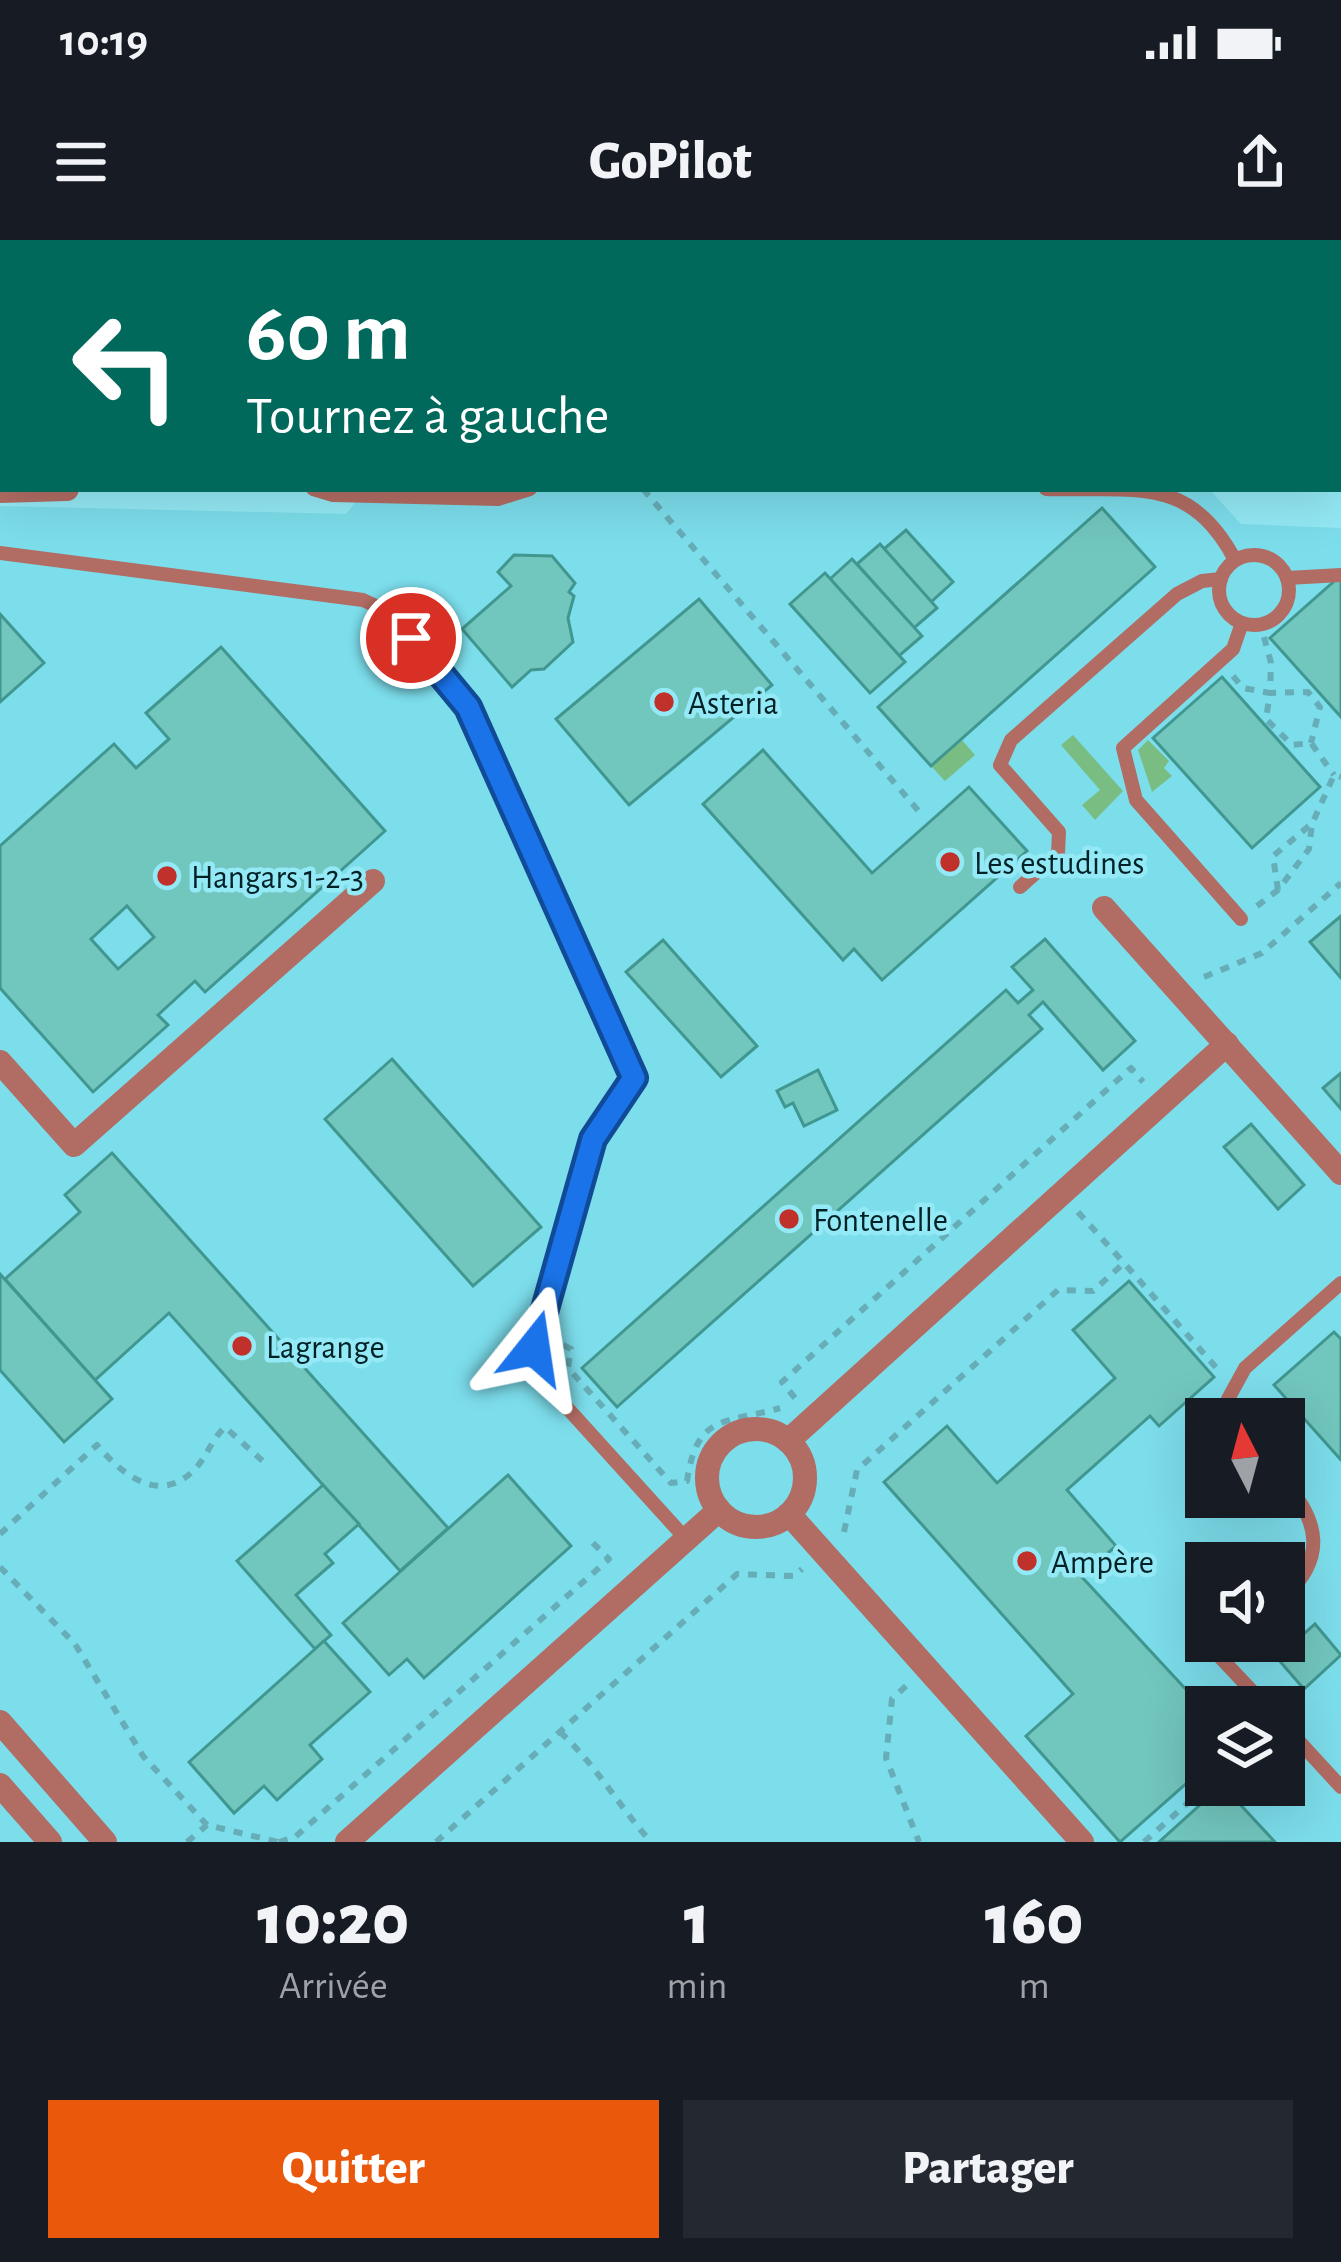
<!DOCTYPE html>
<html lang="fr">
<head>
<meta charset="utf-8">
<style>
  :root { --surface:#171b24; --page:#242831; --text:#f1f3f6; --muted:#9ea1a6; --accent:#ea580c }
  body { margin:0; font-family:"Alegreya Sans",sans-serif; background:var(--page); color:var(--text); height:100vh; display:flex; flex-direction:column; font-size:45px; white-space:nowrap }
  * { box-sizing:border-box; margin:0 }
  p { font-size:39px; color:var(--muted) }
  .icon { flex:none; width:66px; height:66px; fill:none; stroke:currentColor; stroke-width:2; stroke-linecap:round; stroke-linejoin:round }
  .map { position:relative; height:1602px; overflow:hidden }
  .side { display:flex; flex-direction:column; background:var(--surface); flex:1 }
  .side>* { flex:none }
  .banner { position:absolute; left:0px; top:0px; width:1341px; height:252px; box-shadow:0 12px 48px #0002; background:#00695c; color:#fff; overflow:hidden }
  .needle { width:78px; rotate:354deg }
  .controls { position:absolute; left:1185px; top:1158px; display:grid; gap:24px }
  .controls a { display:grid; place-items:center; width:120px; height:120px; border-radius:0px; background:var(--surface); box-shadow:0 12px 48px #0002; font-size:60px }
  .pin { position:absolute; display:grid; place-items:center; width:102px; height:102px; color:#fff; margin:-51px; border:6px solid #fff; border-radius:50%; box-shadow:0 3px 12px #0007 }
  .me { position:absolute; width:132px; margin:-66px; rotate:15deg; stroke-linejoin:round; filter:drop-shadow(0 0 9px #0008) }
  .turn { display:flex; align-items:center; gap:42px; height:252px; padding:0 48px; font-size:54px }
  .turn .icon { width:156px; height:156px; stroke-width:2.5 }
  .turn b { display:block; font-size:84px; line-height:102px }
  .eta { display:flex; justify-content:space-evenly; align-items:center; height:204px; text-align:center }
  .eta b { font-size:72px; font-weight:800; line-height:84px }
  .action { display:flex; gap:24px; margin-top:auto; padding:24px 48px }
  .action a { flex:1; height:138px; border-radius:0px; background:var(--accent); color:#fff; font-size:48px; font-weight:800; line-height:138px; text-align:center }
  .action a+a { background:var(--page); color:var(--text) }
  .status { display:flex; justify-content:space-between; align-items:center; height:84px; padding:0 60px; background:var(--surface); direction:ltr }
  .status svg { height:33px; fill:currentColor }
  header { display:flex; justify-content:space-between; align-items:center; height:156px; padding:0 48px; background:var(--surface); font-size:54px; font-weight:800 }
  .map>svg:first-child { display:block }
  .built { fill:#7cddeb; fill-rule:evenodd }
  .green { fill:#7abd83 }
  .water { fill:#6e8fea }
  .building { fill:#71c6be; stroke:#409790; stroke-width:3; fill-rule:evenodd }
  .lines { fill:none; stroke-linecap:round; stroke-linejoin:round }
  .path { stroke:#67adb7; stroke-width:6; stroke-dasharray:9 9; stroke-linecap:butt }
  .service { stroke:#b16c63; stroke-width:14 }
  .minor { stroke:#b16c63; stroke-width:24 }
  .route-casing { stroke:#114b97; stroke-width:30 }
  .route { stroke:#1a73e8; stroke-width:21 }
  .poi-dot { fill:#c0312c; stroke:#93e9f5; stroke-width:4.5 }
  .labels { text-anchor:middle; stroke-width:9; stroke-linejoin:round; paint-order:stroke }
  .poi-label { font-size:33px; fill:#002126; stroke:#93e9f5; text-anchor:start }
</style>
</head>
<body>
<div class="status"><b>10:19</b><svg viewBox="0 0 49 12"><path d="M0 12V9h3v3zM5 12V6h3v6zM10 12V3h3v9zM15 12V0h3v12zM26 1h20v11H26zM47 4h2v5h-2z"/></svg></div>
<header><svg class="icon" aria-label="menu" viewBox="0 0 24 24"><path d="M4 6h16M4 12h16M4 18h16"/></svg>GoPilot<svg class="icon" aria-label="share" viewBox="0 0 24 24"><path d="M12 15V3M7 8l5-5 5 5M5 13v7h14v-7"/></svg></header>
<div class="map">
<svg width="1341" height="1602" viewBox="0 0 1341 1602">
  <rect width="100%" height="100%" fill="#93e9f5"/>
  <g class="built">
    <path d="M 0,0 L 459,0 L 3,3 L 3,167 Z"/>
    <path d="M 703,0 L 959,0 L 960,3 L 698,3 Z"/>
    <path d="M 366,249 L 1209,249 L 1241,284 L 1341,288 L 1341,1602 L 0,1602 L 0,266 L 346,274 ZM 1206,1179 L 1284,1179 L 1284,1257 L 1206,1257 ZM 1206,1323 L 1284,1323 L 1284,1401 L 1206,1401 ZM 1206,1467 L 1284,1467 L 1284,1545 L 1206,1545 Z"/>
  </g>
  <g class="green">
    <path d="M 22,0 L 201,0 L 204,3 L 19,3 Z"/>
    <path d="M 1073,495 L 1123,551 L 1095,580 L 1082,565 L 1100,550 L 1061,505 Z"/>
    <path d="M 961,499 L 975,515 L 945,541 L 931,526 Z"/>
    <path d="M 1148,500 L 1169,521 L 1164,528 L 1172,536 L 1152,552 L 1138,510 Z"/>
  </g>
  <rect class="water" x="1017" y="0" width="266" height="3"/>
  <g class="building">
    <path d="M 1102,268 L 1155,327 L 931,526 L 878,467 Z"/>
    <path d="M 906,290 L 953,342 L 931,362 L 884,309 Z"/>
    <path d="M 880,304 L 937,368 L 914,388 L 857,324 Z"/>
    <path d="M 514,315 L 552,316 L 575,343 L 569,352 L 574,356 L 568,378 L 573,402 L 544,429 L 531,430 L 512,447 L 462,389 L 511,346 L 498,332 Z"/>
    <path d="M 852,319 L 922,396 L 899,416 L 830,339 Z"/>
    <path d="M 825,333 L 905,422 L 870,453 L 790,364 Z"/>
    <path d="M 1339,337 L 1341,340 L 1341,477 L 1270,398 Z"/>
    <path d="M 699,359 L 772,445 L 629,565 L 556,479 Z"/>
    <path d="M 0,374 L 44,423 L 0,462 Z"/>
    <path d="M 221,407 L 385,591 L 205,752 L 195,741 L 158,775 L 168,785 L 93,852 L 0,748 L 0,606 L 114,504 L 136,528 L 169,499 L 146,473 ZM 127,666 L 154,697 L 118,729 L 91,699 Z"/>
    <path d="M 1222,437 L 1320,547 L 1252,608 L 1153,498 Z"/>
    <path d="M 763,510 L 872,633 L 969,547 L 1027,611 L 882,740 L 854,709 L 843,720 L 703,564 Z"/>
    <path d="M 1341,676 L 1341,738 L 1310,702 Z"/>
    <path d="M 1045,699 L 1135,801 L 1103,830 L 1043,762 L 1029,775 L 1042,789 L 617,1167 L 582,1128 L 1006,750 L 1018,763 L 1033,750 L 1012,727 Z"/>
    <path d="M 663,700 L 757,806 L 721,837 L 626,732 Z"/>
    <path d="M 392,819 L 541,987 L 473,1046 L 325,879 Z"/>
    <path d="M 818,830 L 837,870 L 804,886 L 793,863 L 785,867 L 777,851 Z"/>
    <path d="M 1341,833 L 1341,869 L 1323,848 Z"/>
    <path d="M 1251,884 L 1304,945 L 1278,969 L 1224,907 Z"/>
    <path d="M 112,913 L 448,1288 L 400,1331 L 169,1073 L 95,1140 L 5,1039 L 80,972 L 65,955 Z"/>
    <path d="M 0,1034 L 112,1159 L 64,1202 L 0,1130 Z"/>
    <path d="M 1129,1041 L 1214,1137 L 1159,1186 L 1150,1176 L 1067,1250 L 1116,1306 L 1081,1336 L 1206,1471 L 1206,1526 L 1120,1602 L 1026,1496 L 1073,1454 L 884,1242 L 947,1186 L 997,1243 L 1115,1138 L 1073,1090 Z"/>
    <path d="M 1334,1092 L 1341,1099 L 1341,1220 L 1274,1145 Z"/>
    <path d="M 508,1235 L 571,1306 L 424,1438 L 407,1419 L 389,1435 L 343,1383 Z"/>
    <path d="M 323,1245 L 359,1284 L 325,1314 L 333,1323 L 296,1355 L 331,1395 L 315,1409 L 237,1321 Z"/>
    <path d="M 1315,1384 L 1341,1415 L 1304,1449 L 1277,1418 Z"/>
    <path d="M 324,1401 L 370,1452 L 310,1505 L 322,1519 L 277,1560 L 264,1546 L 234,1573 L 189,1522 Z"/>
    <path d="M 1222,1545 L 1275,1602 L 1159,1602 Z"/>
  </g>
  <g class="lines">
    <g class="path">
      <path d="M 213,0 L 216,3"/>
      <path d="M 465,3 L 469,0"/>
      <path d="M 0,81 L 3,85"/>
      <path d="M 643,249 L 922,575"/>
      <path d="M 1264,397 L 1271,423 L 1270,453 L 1308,452 L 1320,467 L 1311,503"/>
      <path d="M 1233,436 L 1243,448 L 1270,453 L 1266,479 L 1292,505 L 1311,503 L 1334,535"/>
      <path d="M 1278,650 L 1273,616 L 1309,586"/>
      <path d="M 1257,666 L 1278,650 L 1309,609 L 1312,584 L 1334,535 L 1341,537"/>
      <path d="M 1204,737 L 1262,713 L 1341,643"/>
      <path d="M 1078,972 L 1124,1023"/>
      <path d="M 563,1105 L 571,1109 L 568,1128 L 671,1243 L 687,1241 C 697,1172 726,1184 780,1168"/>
      <path d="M 795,1158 L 782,1142 L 1131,828 L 1143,842"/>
      <path d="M 844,1292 L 857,1230 L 1058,1050 L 1093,1051 L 1124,1023 L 1220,1132"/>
      <path d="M 0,1294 L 97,1205 C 120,1232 157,1265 192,1232 C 207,1218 210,1201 225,1187 L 266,1224"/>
      <path d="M 0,1327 L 75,1404 L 143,1516 L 207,1585 L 278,1602"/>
      <path d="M 906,1446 L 892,1459 L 886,1518 L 919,1602"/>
      <path d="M 560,1492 C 595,1524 619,1566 651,1602"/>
      <path d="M 187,1602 L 207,1585"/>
      <path d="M 279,1602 L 295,1597 L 609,1319 L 590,1300"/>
      <path d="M 436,1602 L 737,1334 L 794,1336 L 802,1329"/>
      <path d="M 1144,1602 L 1208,1545"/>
    </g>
    <g class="service">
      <path d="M 947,0 L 948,3"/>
      <path d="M 399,3 L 402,0"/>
      <path d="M 572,3 L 576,0"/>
      <path d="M 808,3 L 811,0"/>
      <path d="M 0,133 L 3,133"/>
      <path d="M 0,224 L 3,224"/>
      <path d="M 313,249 L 333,255 L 498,259 L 530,249"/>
      <path d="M 1046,249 C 1133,252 1189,233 1235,320"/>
      <path d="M 0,313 L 363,360 L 389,372 L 468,467 L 634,838 L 593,899 L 532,1129 L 686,1299"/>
      <circle cx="1254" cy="350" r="35"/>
      <path d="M 1287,338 L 1341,335"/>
      <path d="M 1020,647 L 1058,613 L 1059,592 L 1000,525 L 1011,500 L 1177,354 L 1202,341 L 1221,339"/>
      <path d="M 1241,679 L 1136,560 L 1123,508 L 1233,409 L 1242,383"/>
      <path d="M 1232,1179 L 1228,1159 L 1245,1128 L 1341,1043"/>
      <path d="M 1284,1242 C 1320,1281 1326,1319 1284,1357"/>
      <path d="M 1234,1401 L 1218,1415 L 1267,1467"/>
      <path d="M 1284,1485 L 1341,1547"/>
    </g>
    <g class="minor">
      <path d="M 531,3 L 535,0"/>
      <path d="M 614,3 L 618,0"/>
      <path d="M 0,199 L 3,199"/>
      <path d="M 0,251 L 67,249"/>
      <path d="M 1104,668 L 1341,933"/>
      <path d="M 0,822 L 74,905 L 373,641"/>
      <circle cx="756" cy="1238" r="49"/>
      <path d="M 788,1201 L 1227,804"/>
      <path d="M 789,1274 L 1082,1602"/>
      <path d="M 0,1482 L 105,1602"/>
      <path d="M 0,1545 L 50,1602"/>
      <path d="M 347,1602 L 719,1270"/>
    </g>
  </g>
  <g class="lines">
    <g class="route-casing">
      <path id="route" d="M 411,398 L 468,467 L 634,838 L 593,899 L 534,1108"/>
    </g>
    <use href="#route" class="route"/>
  </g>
  <g class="poi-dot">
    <circle cx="664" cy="462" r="12"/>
    <circle cx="950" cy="622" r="12"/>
    <circle cx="167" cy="636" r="12"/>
    <circle cx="789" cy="979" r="12"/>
    <circle cx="242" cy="1106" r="12"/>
    <circle cx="1027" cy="1321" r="12"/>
  </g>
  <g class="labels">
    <g class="poi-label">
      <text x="688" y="474">Asteria</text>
      <text x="974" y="634">Les estudines</text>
      <text x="191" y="648">Hangars 1-2-3</text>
      <text x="813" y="991">Fontenelle</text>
      <text x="266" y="1118">Lagrange</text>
      <text x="1051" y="1333">Ampère</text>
    </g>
  </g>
</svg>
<div class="controls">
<a><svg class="needle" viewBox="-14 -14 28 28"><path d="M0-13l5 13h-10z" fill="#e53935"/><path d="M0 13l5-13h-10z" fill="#9ea1a6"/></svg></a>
<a><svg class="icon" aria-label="sound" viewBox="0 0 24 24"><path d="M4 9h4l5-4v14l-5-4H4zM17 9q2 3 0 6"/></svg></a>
<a><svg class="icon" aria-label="layers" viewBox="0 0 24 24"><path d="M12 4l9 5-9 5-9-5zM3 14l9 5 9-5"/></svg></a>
</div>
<div class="pin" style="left:411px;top:398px;background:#d93025"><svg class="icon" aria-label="arrive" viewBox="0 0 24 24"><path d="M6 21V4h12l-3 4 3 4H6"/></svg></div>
<svg class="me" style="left:534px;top:1108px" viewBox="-20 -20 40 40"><path d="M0-17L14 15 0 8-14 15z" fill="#1a73e8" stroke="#fff" stroke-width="4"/></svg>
<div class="banner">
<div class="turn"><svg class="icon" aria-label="left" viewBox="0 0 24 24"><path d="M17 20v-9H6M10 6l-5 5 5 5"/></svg><div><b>60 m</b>Tournez à gauche</div></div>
</div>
</div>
<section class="side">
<div class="eta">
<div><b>10:20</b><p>Arrivée</p></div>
<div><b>1</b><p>min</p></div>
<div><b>160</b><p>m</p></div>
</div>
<div class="action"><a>Quitter</a><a>Partager</a></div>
</section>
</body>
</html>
